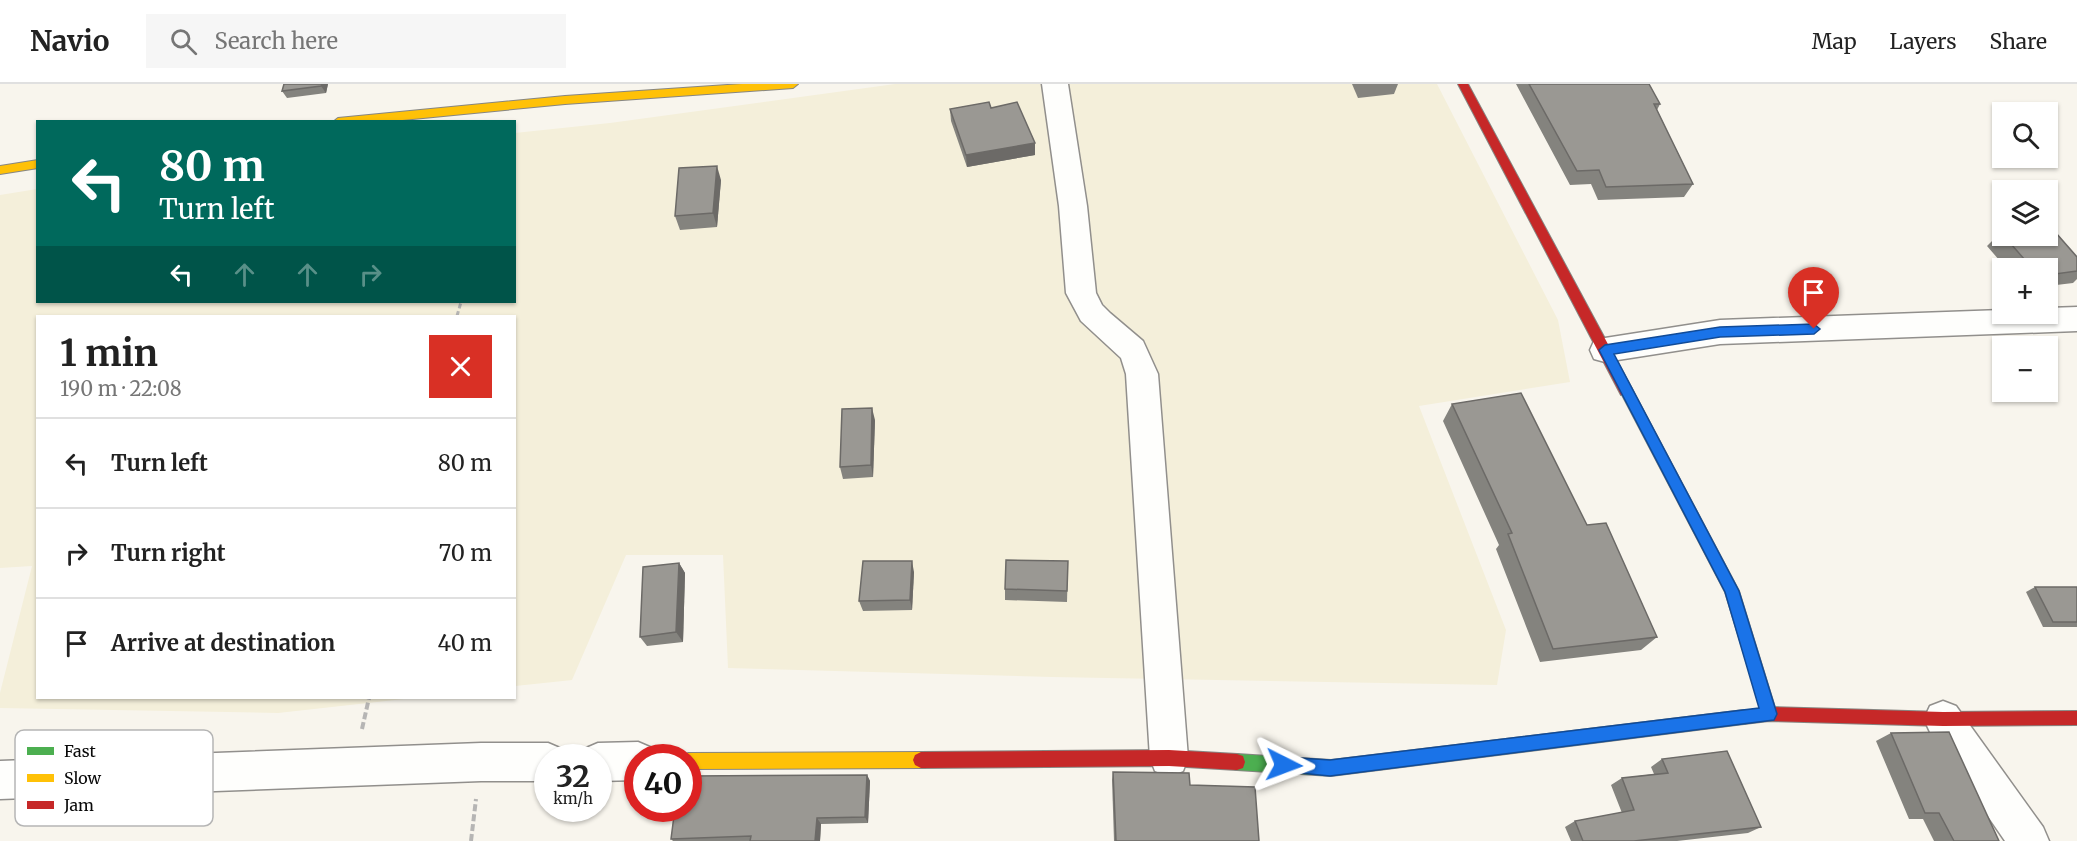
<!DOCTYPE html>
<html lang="en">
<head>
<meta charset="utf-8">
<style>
  :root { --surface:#fff; --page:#f6f6f6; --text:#222; --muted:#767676; --line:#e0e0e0 }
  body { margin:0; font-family:Merriweather,serif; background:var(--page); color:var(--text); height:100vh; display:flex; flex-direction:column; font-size:22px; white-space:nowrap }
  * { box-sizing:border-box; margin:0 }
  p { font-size:20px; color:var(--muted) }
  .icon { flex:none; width:33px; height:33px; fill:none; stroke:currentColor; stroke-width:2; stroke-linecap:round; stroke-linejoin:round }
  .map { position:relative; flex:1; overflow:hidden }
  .details { position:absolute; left:36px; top:231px; width:480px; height:384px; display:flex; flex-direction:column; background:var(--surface); border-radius:0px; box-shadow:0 2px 4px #0004 }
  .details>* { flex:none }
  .banner { position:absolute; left:36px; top:36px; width:480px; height:183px; border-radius:0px; box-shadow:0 2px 4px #0004; background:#00695c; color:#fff; overflow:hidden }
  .controls { position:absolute; left:1992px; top:18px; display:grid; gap:12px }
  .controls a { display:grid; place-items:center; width:66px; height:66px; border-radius:0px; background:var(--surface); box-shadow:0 2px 4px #0004; font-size:30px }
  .speed { position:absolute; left:534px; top:660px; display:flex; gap:12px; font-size:30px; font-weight:700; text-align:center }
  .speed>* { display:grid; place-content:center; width:78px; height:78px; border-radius:50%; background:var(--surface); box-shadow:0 2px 4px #0004; line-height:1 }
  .speed small { font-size:15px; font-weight:400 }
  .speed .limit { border:9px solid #d22; background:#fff; color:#111 }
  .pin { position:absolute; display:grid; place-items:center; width:51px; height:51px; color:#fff; margin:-62px -26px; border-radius:50% 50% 50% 0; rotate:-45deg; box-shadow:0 0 6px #0007 }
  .pin .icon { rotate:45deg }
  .me { position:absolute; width:66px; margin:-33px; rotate:93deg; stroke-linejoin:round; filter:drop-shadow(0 0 4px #0008) }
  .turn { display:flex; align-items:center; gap:21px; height:126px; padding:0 24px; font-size:27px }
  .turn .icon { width:78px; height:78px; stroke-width:2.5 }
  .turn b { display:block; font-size:42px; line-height:51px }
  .lanes { display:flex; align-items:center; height:57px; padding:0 24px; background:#0003; justify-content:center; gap:30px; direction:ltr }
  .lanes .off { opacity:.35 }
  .round { display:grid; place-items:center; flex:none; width:63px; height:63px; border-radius:0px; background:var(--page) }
  .head { display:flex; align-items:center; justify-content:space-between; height:102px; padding:0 24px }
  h1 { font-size:36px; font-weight:700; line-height:45px }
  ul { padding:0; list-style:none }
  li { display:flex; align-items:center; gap:18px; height:90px; padding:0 24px; border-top:2px solid var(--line) }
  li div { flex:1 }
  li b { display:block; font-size:22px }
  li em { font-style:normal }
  header { display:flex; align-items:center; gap:36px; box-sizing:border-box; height:84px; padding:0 30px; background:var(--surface); border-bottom:2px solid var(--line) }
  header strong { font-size:28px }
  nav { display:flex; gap:33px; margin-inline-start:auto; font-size:21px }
  .search { width:420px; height:54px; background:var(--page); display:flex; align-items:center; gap:15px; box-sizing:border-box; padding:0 21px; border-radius:0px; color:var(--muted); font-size:22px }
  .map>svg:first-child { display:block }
  .farmland { fill:#f4efda }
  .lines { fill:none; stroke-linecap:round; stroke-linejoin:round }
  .street-casing { stroke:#918f8c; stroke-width:3 }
  .fast-casing { stroke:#878682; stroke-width:2 }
  .slow-casing { stroke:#878682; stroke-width:2 }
  .jam-casing { stroke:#878682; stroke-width:2 }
  .path-far1 { stroke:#b6b5b4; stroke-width:3; stroke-dasharray:5 3; stroke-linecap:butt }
  .path { stroke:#b6b5b4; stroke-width:4; stroke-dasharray:7 3; stroke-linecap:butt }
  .street { fill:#fefefc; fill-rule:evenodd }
  .fast { fill:#4caf50; fill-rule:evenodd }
  .slow { fill:#ffc107; fill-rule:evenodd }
  .jam { fill:#c62828; fill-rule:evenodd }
  .wall { fill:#84837e }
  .shaded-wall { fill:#6c6a67 }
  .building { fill:#9a9893; stroke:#6c6a67; stroke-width:1.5 }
  .route { fill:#1a73e8; stroke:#114b97; stroke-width:1.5 }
  .key { fill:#fff; stroke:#b5b5b5; stroke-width:1.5 }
  .key-label { font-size:16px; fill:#090909 }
</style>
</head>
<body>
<header>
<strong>Navio</strong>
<div class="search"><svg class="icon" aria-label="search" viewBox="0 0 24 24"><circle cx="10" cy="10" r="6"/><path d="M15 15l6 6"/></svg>Search here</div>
<nav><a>Map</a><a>Layers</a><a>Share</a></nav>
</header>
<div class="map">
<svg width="2077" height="757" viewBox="0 0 2077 757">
  <rect width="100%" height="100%" fill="#f8f5ed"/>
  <path class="farmland" d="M 895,0 L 1437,0 L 1558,236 L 1570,298 L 1419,322 L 1506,546 L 1497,601 L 1052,593 L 728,584 L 723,471 L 626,471 L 572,596 L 515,602 L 514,232 L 38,232 L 38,614 L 413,614 L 278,629 L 0,624 L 0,609 L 32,482 L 0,484 L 0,111 L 37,105 L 38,218 L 514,218 L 515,49 L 610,39 Z"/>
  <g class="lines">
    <g class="street-casing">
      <g id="street">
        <path d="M 1042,0 L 1068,0 L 1087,122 L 1096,209 L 1102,221 L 1110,229 L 1143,257 L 1158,290 L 1188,674 L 1183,687 L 1169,693 L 1155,687 L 1150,674 L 1126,290 L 1121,274 L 1081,237 L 1066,209 L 1059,122 Z"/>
        <path d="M 2077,223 L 2077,247 L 1720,260 L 1605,278 L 1594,275 L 1590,266 L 1594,257 L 1605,254 L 1720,236 L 2002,226 L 2002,230 L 2048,230 L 2048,224 Z"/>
        <path d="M 1943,617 L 1956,622 L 2043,743 L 2049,757 L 2005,757 L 1930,648 L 1924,635 L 1930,622 Z"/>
        <path d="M 638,658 L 652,664 L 656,674 L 638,674 L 638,696 L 598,697 L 598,674 L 581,674 L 584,665 L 598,659 Z"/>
        <path d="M 481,659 L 548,659 L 562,665 L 565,674 L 548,674 L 548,697 L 481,697 L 0,715 L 0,677 Z"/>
      </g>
    </g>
    <g class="fast-casing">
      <g id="fast">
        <path d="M 1626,302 L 1631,303 L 1739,507 L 1777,630 L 1774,635 L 1769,637 L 1764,635 L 1725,508 L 1620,307 L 1621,303 Z"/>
        <path d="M 1744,626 L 1749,628 L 1752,633 L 1749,638 L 1744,640 L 1331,692 L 1237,686 L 1231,684 L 1229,678 L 1231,672 L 1237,670 L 1331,676 Z"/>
      </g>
    </g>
    <g class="slow-casing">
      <g id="slow">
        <path d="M 742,0 L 798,0 L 793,4 L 565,20 L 382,38 L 333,38 L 338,34 L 565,12 Z"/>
        <path d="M 38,76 L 38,84 L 0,90 L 0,82 Z"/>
        <path d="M 921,668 L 927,671 L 929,676 L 927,681 L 921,684 L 688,685 L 688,674 L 682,674 L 688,669 Z"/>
      </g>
    </g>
    <g class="jam-casing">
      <g id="jam">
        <path d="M 1458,0 L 1468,0 L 1631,303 L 1632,307 L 1631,311 L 1621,311 Z"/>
        <path d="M 1769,623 L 1943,628 L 2077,627 L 2077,641 L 1943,642 L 1769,637 L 1744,640 L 1739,638 L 1736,633 L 1739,628 Z"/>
        <path d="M 1169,666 L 1237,670 L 1243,672 L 1245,678 L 1243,684 L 1237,686 L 1169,682 L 921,684 L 915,681 L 913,676 L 915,671 L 921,668 Z"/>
      </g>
    </g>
    <path class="path-far1" d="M 457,232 L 461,218"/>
    <g class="path">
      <path d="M 362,645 L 369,614"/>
      <path d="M 471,757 L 476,715"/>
    </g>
    <use href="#street" class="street"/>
    <use href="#fast" class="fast"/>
    <use href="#slow" class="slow"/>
    <use href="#jam" class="jam"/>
  </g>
  <g class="wall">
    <path d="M 284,0 L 328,0 L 326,9 L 287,14 L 282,7 Z"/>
    <path d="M 1352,0 L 1398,0 L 1394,10 L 1358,14 Z"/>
    <path d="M 1516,0 L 1649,0 L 1660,20 L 1657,26 L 1693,100 L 1684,113 L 1598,116 L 1591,100 L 1570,101 Z"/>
    <path d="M 991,24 L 1035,59 L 1035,71 L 967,83 L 951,37 L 950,25 Z"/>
    <path d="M 721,96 L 717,143 L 680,146 L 675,132 Z"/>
    <path d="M 2001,148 L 2002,148 L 2002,152 L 2048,152 L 2077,173 L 2077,195 L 2073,199 L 2048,202 L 2048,184 L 2006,184 L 1987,162 Z"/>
    <path d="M 1452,320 L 1587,441 L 1657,553 L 1641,566 L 1540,578 L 1496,465 L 1499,461 L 1443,337 Z"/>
    <path d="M 875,336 L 873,393 L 843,395 L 840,383 Z"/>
    <path d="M 1068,477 L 1067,518 L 1005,516 L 1005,505 Z"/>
    <path d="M 679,479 L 685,489 L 683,558 L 647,562 L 640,553 Z"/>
    <path d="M 914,488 L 912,526 L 863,527 L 859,517 Z"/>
    <path d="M 2035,503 L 2077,503 L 2077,543 L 2043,543 L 2026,508 Z"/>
    <path d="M 1891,649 L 1999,757 L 1934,757 L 1923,735 L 1909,735 L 1876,657 Z"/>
    <path d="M 1662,675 L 1761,743 L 1748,749 L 1677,757 L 1571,757 L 1565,743 L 1575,737 L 1622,729 L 1611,701 L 1622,694 L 1654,690 L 1651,683 Z"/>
    <path d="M 1113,688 L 1190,701 L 1259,757 L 1114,757 L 1112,696 Z"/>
    <path d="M 867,691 L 870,697 L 868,739 L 821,740 L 820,757 L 673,757 L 671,755 Z"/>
  </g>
  <g class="shaded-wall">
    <path d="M 322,0 L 328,0 L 326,9 L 321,2 Z"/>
    <path d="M 1035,59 L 1035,71 L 967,83 L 966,71 Z"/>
    <path d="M 717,82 L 721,96 L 717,143 L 713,129 Z"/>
    <path d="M 872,324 L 875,336 L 873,393 L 871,381 Z"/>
    <path d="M 912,477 L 914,488 L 912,526 L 910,516 Z"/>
    <path d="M 679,479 L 685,489 L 683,558 L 676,548 Z"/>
    <path d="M 867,691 L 870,697 L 868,739 L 865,733 Z"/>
    <path d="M 817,734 L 821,740 L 820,757 L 815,757 Z"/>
  </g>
  <g class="building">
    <path d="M 284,0 L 322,0 L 321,2 L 282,7 Z"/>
    <path d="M 1529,0 L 1649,0 L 1660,20 L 1654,20 L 1693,100 L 1606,103 L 1599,86 L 1577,87 Z"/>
    <path d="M 989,18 L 991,24 L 1017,18 L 1035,59 L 966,71 L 950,25 Z"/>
    <path d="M 717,82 L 713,129 L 675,132 L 679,84 Z"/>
    <path d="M 2049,141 L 2077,173 L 2077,187 L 2048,191 L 2048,184 L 2032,184 L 2004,152 L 2048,152 L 2048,142 Z"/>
    <path d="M 1521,309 L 1587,441 L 1606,439 L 1657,553 L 1553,565 L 1508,450 L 1512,449 L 1452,320 Z"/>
    <path d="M 872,324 L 871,381 L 840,383 L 842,325 Z"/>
    <path d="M 1006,476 L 1068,477 L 1067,507 L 1005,505 Z"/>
    <path d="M 863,477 L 912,477 L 910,516 L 859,517 Z"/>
    <path d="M 679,479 L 676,548 L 640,553 L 643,483 Z"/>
    <path d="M 2035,503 L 2077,503 L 2077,538 L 2053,538 Z"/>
    <path d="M 1949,648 L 1999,757 L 1954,757 L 1939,729 L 1925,729 L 1891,649 Z"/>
    <path d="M 1727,667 L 1761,743 L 1634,757 L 1583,757 L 1575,737 L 1634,726 L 1622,694 L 1668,689 L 1662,675 Z"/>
    <path d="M 1113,688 L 1189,689 L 1190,701 L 1255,703 L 1259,757 L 1116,757 Z"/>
    <path d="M 867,691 L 865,733 L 817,734 L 815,757 L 750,757 L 751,752 L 671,755 L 675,724 L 688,724 L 688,692 Z"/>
  </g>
  <path class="route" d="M 1814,240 L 1820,245 L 1814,250 L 1720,253 L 1614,270 L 1739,507 L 1777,630 L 1774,636 L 1330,692 L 1279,687 L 1276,681 L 1279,676 L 1284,673 L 1330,676 L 1759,624 L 1725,508 L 1599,266 L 1605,261 L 1720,243 Z"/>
  <rect x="15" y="646" width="198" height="96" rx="9" class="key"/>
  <rect x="27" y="663" width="27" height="8" fill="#4caf50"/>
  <rect x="27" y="690" width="27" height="8" fill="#ffc107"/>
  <rect x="27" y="717" width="27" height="8" fill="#c62828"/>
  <g class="key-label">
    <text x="64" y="673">Fast</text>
    <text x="64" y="700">Slow</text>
    <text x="64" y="727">Jam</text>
  </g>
</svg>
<div class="controls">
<a><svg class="icon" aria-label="search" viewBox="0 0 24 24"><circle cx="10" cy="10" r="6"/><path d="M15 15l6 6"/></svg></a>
<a><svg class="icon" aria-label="layers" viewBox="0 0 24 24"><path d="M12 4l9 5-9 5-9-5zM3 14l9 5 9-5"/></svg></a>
<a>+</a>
<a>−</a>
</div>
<div class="speed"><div>32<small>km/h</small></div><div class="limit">40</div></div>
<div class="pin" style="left:1814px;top:245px;background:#d93025"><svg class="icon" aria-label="arrive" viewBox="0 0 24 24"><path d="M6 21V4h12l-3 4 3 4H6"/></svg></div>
<svg class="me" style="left:1284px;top:681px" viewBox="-20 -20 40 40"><path d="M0-17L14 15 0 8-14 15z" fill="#1a73e8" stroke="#fff" stroke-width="4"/></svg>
<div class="banner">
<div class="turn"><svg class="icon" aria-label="left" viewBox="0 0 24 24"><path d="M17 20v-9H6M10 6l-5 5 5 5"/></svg><div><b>80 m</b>Turn left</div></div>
<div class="lanes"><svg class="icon" aria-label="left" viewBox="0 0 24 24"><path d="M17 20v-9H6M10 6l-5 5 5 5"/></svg><svg class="icon off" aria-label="ahead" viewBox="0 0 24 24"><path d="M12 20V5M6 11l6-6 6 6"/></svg><svg class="icon off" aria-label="ahead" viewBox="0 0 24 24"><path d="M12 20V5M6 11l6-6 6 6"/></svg><svg class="icon off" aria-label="right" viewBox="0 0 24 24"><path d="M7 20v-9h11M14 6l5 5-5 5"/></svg></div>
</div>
<section class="details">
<div class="head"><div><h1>1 min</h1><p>190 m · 22:08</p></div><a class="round" style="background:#d93025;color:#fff"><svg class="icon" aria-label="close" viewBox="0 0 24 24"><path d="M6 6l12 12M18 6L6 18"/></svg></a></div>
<ul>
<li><svg class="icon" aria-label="left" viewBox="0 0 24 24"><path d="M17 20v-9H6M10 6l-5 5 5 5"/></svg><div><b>Turn left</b></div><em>80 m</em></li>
<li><svg class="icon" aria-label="right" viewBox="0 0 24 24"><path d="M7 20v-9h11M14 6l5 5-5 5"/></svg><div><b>Turn right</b></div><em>70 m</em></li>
<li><svg class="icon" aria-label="arrive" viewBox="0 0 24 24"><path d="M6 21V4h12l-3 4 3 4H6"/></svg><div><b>Arrive at destination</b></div><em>40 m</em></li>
</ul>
</section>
</div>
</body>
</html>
